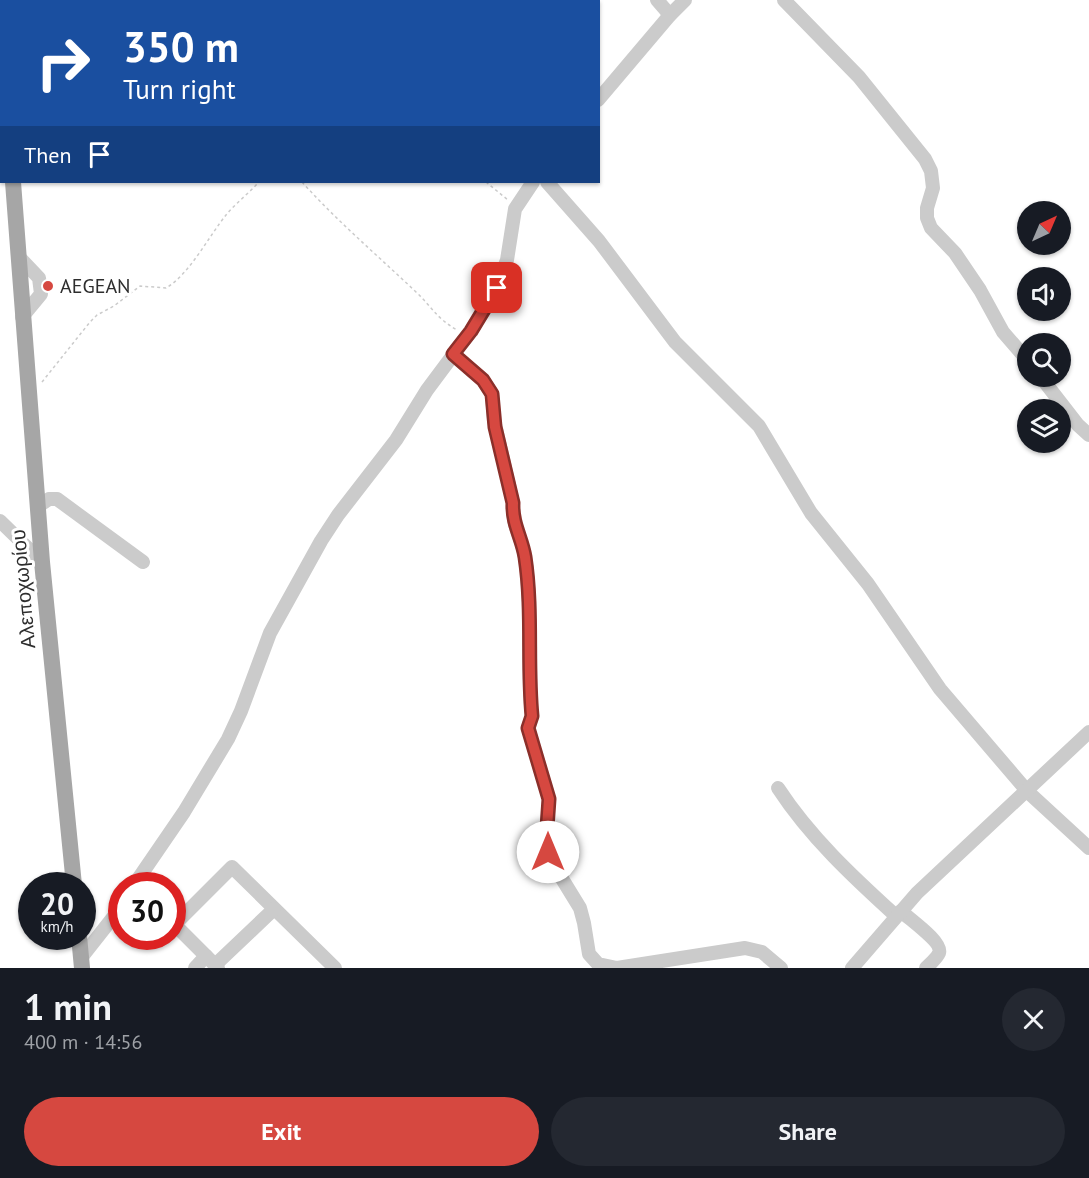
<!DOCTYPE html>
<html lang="en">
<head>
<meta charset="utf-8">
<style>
  :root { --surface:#171b24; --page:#242831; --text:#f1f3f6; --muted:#9ea1a6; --accent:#d64840 }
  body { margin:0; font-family:"PT Sans",sans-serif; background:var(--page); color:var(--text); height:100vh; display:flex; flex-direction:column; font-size:22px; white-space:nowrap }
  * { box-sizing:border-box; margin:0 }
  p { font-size:20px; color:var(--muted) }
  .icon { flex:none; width:33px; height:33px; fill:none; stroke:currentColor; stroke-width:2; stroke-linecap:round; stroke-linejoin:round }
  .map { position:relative; height:968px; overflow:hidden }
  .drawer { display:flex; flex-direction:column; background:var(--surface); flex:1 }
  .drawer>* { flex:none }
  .top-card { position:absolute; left:0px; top:0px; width:600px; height:183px; box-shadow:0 2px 4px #0004; background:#1a4fa0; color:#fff; overflow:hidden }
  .needle { width:39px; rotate:44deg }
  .controls { position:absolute; left:1017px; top:201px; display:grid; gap:12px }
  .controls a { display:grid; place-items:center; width:54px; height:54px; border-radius:50%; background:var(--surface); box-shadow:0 2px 4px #0004; font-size:30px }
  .speed { position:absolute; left:18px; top:872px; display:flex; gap:12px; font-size:30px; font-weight:700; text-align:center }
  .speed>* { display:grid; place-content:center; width:78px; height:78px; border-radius:50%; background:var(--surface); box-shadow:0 2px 4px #0004; line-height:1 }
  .speed small { font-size:15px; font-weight:400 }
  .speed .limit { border:9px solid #d22; background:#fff; color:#111 }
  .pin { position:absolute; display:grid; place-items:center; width:51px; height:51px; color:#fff; margin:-26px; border-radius:12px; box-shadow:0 3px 9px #0006 }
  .me { position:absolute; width:66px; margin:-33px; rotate:0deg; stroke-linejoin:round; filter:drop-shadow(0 0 4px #0008) }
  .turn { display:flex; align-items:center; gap:21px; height:126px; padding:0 24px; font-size:27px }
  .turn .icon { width:78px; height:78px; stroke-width:2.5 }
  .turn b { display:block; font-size:42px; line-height:51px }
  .then { display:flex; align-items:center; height:57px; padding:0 24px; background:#0003; gap:12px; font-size:22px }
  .round { display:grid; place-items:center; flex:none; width:63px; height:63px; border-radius:32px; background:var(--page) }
  .overview { display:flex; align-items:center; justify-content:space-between; height:102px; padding:0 24px }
  h1 { font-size:36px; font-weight:700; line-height:45px }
  .button { display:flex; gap:12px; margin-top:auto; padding:12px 24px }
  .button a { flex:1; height:69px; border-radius:36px; background:var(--accent); color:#fff; font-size:24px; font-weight:700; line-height:69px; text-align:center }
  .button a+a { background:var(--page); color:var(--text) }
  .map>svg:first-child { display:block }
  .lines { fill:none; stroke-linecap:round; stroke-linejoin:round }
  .path { stroke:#cbcbcb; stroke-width:1.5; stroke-dasharray:3 3; stroke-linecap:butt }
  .minor { stroke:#cbcbcb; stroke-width:14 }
  .major { stroke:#a6a6a6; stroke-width:16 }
  .route-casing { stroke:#8b2f2a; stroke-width:15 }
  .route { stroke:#d64840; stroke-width:10 }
  .poi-dot { fill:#d64840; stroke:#fff; stroke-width:2 }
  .labels { text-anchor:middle; stroke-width:6; stroke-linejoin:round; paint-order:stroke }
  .poi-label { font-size:20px; fill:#2e2e2e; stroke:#fff; text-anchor:start }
  .street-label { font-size:20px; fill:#2e2e2e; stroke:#fff }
</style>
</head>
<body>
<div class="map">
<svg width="1089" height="968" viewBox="0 0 1089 968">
  <rect width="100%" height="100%" fill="#fff"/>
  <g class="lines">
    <g class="path">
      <path d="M 300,0 L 301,2"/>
      <path d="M 89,2 L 91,0"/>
      <path d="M 302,182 C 337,221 377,255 416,292 C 432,307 436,318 457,330"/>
      <path d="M 486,182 L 508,200"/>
      <path d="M 42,382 L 90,322 L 97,315 L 114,306 L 140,286 L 166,288 C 189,275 209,236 226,215 C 236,203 249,193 259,182"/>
    </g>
    <g class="minor">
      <path d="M 657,0 L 670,15"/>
      <path d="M 784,0 L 859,77 L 925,159 L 931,171 L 933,188 L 927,208 L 927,218 L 931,228 L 955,253 L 980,290 L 1003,332 L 1028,361"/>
      <path d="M 598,100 L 670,15 L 685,0"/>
      <path d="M 547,182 L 599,241 L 675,342 L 759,426 L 811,513 L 868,584 L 940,689 L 1028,792 L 1089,848"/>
      <path d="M 19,257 L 39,278 L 41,294 L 22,317"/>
      <path d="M 453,354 L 483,380 L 492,394 L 494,420 L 513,503 C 511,524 522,538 525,557 C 533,610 526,664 532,716 L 528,728 L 549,799 L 546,842 L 548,852 L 553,864 L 580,908 L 584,923 L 589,954 L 598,964 L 617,968 L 745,948 L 762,952 L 781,968"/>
      <path d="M 1040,376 L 1078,425 L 1089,435"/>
      <path d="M 37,507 L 49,499 L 57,499 L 143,562"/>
      <path d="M 0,521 L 42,562"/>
      <path d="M 778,788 C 810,837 853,877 896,916"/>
      <path d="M 134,885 L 184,812 L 228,739 L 241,711 L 270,633 L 321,541 L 338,515 L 396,440 L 427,390 L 471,331 L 493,295 L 507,260 L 515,209 L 533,182"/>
      <path d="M 901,911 C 909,919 943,942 939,953 C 937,958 930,964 926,968"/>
      <path d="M 172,922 L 218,968"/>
      <path d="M 175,924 L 232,867 L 335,968"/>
      <path d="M 81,958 L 122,906"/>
      <path d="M 215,965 L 274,909"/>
      <path d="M 195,968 L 206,956"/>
      <path d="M 852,968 L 917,893 L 1089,732"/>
    </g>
    <g class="major">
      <path d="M 16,2 L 16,0"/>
      <path d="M 13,182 L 42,562 L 74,885"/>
      <path d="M 79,936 L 82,968"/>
    </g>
  </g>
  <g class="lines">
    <g class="route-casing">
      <path id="route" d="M 497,288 L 471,331 L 453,354 L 483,380 L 492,394 L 495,427 L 513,503 C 512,524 522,538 525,557 C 533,610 527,664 532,716 L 528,728 L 549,799 L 546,842 L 548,852"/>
    </g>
    <use href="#route" class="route"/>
  </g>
  <circle class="poi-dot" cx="48" cy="286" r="6"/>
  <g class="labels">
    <g class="poi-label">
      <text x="60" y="293">AEGEAN</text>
    </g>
    <g class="street-label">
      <text transform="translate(23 589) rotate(-95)" y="7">Αλεποχωρίου</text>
    </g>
  </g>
</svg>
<div class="controls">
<a><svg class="needle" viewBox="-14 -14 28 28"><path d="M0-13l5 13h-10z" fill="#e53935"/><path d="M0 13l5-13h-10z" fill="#9ea1a6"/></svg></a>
<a><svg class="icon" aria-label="sound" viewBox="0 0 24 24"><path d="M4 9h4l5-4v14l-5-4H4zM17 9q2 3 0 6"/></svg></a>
<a><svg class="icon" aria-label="search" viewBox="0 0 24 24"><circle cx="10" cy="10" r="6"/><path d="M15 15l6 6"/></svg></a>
<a><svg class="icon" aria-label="layers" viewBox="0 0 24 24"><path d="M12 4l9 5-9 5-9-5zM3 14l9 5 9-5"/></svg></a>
</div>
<div class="speed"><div>20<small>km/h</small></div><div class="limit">30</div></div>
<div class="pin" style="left:497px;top:288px;background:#d93025"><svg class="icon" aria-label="arrive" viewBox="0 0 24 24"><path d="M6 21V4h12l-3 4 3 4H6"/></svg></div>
<svg class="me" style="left:548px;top:852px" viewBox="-20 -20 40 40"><circle r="19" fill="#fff"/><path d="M0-13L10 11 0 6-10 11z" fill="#d64840"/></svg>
<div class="top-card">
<div class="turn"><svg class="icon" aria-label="right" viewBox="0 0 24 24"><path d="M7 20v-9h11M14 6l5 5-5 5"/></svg><div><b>350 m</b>Turn right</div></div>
<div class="then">Then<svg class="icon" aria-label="arrive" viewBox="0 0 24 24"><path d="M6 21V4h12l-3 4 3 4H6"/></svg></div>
</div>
</div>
<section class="drawer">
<div class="overview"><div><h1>1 min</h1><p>400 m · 14:56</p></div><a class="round"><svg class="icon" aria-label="close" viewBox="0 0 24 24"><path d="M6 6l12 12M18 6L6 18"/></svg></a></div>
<div class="button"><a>Exit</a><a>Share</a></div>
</section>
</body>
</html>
